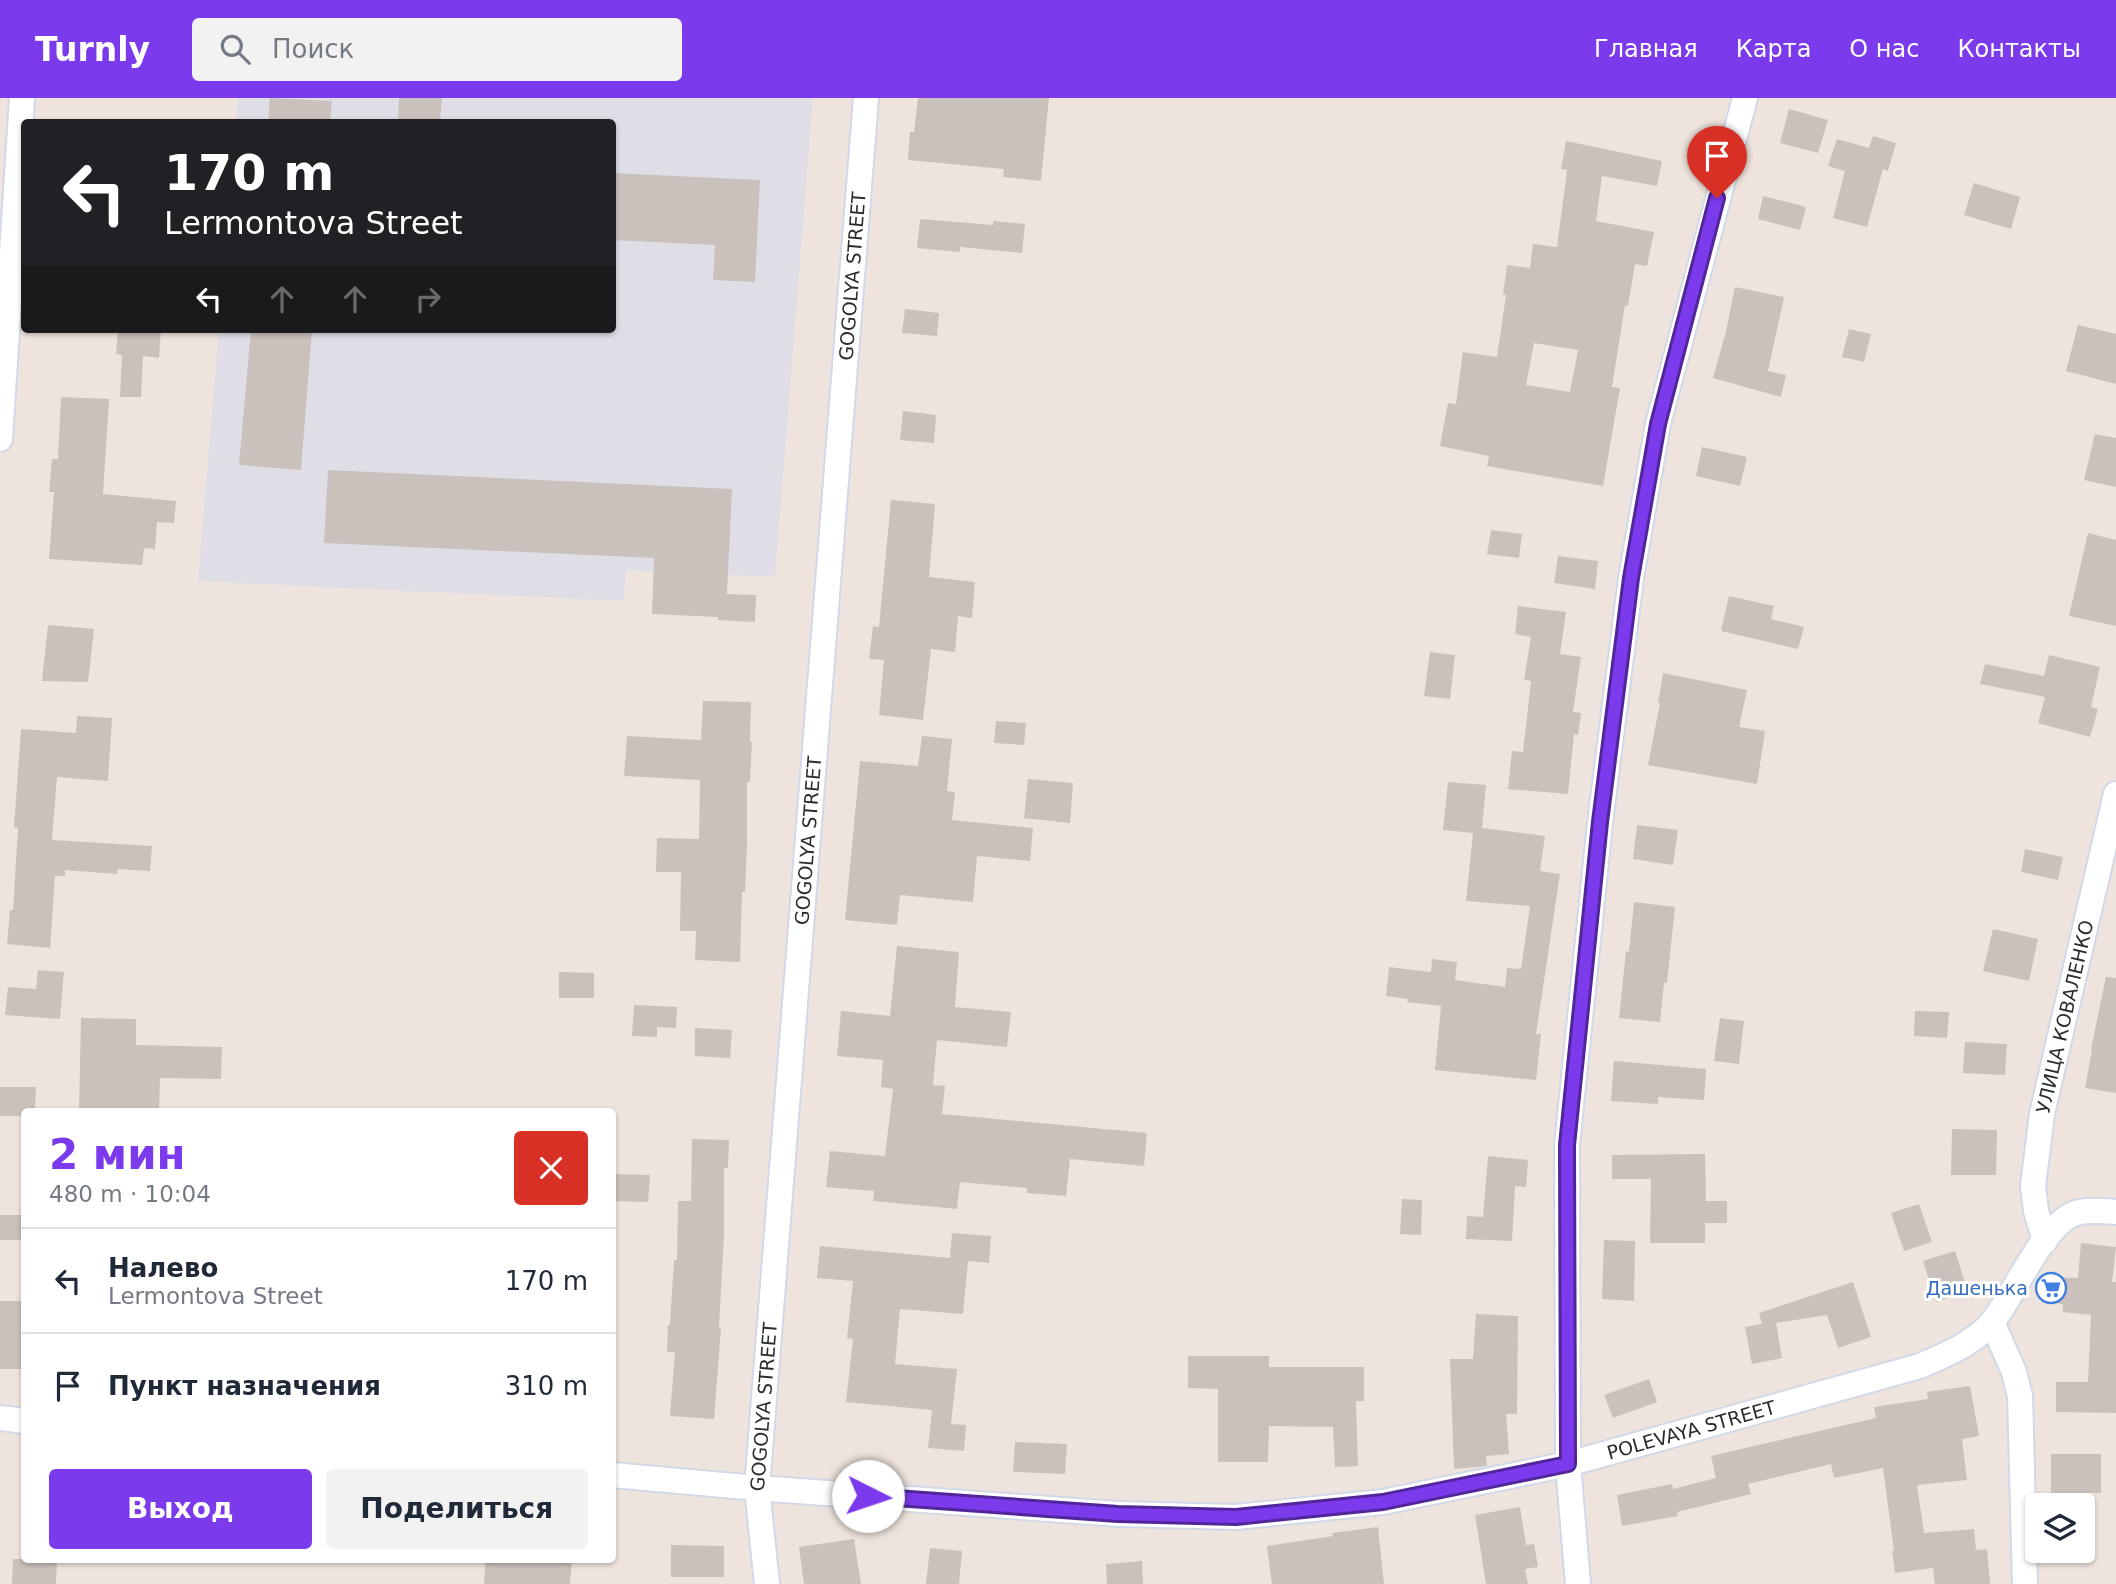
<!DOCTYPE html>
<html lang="ru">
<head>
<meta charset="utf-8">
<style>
  :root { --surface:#fff; --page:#f2f2f3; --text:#1f2937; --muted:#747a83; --line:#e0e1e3; --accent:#7c3aed }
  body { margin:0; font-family:"DejaVu Sans",sans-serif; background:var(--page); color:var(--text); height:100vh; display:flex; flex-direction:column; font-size:26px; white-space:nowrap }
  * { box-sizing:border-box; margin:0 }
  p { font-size:23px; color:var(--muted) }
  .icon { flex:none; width:38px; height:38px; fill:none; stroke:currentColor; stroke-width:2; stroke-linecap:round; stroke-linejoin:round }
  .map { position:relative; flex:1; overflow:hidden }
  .sheet { position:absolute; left:21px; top:1010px; width:595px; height:455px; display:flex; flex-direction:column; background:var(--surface); border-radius:7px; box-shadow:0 2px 5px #0004 }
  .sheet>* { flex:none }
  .guide { position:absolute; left:21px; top:21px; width:595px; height:214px; border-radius:7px; box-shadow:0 2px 5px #0004; background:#202124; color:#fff; overflow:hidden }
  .tools { position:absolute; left:2025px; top:1395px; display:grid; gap:14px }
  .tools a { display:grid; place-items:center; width:70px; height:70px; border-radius:7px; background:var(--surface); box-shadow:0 2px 5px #0004; font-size:35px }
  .pin { position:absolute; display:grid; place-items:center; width:60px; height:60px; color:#fff; margin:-72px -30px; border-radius:50% 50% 50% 0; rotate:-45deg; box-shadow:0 0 7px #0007 }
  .pin .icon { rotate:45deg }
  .me { position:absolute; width:77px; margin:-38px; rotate:94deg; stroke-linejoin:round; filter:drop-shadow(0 0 5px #0008) }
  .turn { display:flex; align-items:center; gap:24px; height:147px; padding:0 28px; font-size:32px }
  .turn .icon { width:91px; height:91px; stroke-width:2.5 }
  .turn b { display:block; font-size:49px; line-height:60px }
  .lanes { display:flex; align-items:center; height:66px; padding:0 28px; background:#0003; justify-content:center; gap:35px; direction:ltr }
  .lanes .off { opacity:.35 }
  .round { display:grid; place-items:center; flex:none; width:74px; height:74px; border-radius:7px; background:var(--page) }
  .overview { display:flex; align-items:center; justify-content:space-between; height:119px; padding:0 28px }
  h1 { font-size:42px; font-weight:700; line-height:52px; color:var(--accent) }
  .primary-button { display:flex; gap:14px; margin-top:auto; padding:14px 28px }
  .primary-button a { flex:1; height:80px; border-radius:7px; background:var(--accent); color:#fff; font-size:28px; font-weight:700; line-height:80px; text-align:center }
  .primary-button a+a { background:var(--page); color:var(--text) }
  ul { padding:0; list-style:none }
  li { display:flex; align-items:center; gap:21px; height:105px; padding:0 28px; border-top:2px solid var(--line) }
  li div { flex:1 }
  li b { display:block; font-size:26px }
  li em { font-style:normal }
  header { display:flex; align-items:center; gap:42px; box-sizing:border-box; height:98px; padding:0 35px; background:var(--accent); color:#fff }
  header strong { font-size:33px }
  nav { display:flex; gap:38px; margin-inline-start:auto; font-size:24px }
  .search { width:490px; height:63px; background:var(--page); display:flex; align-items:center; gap:18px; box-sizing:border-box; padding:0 24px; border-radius:7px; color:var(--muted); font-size:26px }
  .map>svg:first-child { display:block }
  .industrial { fill:#dfdee7 }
  .building { fill:#cac1bc; fill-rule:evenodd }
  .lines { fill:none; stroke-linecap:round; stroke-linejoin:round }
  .street-casing { stroke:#d2d9e6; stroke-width:28 }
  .street { stroke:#fff; stroke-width:24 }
  .route-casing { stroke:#51269a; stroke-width:18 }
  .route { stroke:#7c3aed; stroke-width:12 }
  .labels { text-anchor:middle; stroke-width:6; stroke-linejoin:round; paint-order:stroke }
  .street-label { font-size:19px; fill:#2c2c2c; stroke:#fff }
  .shop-label { font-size:19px; fill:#366cbe; stroke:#fff; text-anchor:end }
</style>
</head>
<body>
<header>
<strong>Turnly</strong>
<div class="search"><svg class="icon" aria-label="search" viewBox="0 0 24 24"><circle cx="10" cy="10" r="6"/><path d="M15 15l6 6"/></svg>Поиск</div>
<nav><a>Главная</a><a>Карта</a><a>О нас</a><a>Контакты</a></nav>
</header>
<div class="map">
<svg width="2116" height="1486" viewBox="0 0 2116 1486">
  <rect width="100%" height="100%" fill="#efe4dd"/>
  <path class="industrial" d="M 238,0 L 813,0 L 775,479 L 626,472 L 624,503 L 198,483 L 219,231 L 612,231 L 612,24 L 236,24 Z"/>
  <g class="building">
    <path d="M 270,0 L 332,3 L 330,24 L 268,24 Z"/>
    <path d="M 399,0 L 442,0 L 440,24 L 398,24 Z"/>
    <path d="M 918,0 L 1049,0 L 1041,83 L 1003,79 L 1004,71 L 908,62 L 910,34 L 914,34 Z"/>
    <path d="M 1789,11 L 1828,22 L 1818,55 L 1780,45 Z"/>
    <path d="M 1873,38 L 1896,45 L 1888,73 L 1883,71 L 1867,129 L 1833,120 L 1845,73 L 1828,68 L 1837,41 L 1869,50 Z"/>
    <path d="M 1566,43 L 1662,63 L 1657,88 L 1602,78 L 1596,123 L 1654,134 L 1647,168 L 1635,166 L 1628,208 L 1625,207 L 1612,289 L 1620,290 L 1603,388 L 1487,368 L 1489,358 L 1440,348 L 1448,305 L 1456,306 L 1463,254 L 1497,259 L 1506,197 L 1503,197 L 1507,167 L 1530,170 L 1533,146 L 1557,149 L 1567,72 L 1561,71 ZM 1534,245 L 1578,252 L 1570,294 L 1526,287 Z"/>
    <path d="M 612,75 L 760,82 L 755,184 L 713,182 L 715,147 L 612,142 Z"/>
    <path d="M 1974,85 L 2020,99 L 2011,131 L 1964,117 Z"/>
    <path d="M 1763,98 L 1806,109 L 1800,132 L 1758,121 Z"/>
    <path d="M 920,121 L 993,127 L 993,123 L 1025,126 L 1022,155 L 960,149 L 960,154 L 917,150 Z"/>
    <path d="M 1735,189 L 1784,199 L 1768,273 L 1786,277 L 1781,299 L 1713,280 L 1726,233 Z"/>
    <path d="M 905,211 L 939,215 L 937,238 L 902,235 Z"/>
    <path d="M 2078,227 L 2116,236 L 2116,286 L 2066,273 Z"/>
    <path d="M 118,231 L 161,231 L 159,260 L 143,258 L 141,299 L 120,299 L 122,257 L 116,256 Z"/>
    <path d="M 251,231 L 312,231 L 301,372 L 239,367 Z"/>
    <path d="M 1849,231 L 1871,236 L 1864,264 L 1842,259 Z"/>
    <path d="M 61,299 L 109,301 L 103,396 L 176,403 L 174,425 L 157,424 L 155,451 L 144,450 L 142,467 L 49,461 L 54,394 L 49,394 L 52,361 L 58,361 Z"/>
    <path d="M 903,313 L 936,317 L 934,345 L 900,342 Z"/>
    <path d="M 2095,336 L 2116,340 L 2116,389 L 2084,382 Z"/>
    <path d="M 1702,349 L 1747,359 L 1740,388 L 1696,378 Z"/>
    <path d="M 328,372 L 732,391 L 727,496 L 756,497 L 755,524 L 718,522 L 718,519 L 652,516 L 654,460 L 324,445 Z"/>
    <path d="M 891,402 L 935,406 L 929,479 L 975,484 L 972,520 L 958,518 L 955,554 L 931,551 L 923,622 L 879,617 L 884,562 L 869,561 L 873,528 L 879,529 Z"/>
    <path d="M 1491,432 L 1522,436 L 1519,460 L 1487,456 Z"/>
    <path d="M 2088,435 L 2116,442 L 2116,528 L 2069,518 Z"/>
    <path d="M 1558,458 L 1598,463 L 1595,491 L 1554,485 Z"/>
    <path d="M 1729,498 L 1774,508 L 1771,521 L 1804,529 L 1798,551 L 1721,533 Z"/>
    <path d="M 1518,508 L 1566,514 L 1560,556 L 1581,559 L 1573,614 L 1581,615 L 1578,637 L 1574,636 L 1568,696 L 1508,691 L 1512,653 L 1523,654 L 1531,583 L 1524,582 L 1531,539 L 1515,536 Z"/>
    <path d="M 48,527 L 94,531 L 88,584 L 42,583 Z"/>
    <path d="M 1430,554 L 1455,557 L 1450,601 L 1424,598 Z"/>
    <path d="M 2049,557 L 2100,569 L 2091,609 L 2098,611 L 2090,639 L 2038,625 L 2045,599 L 1980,586 L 1985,566 L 2044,578 Z"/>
    <path d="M 1663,575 L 1747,592 L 1739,629 L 1765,633 L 1757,686 L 1648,667 L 1660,605 L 1658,605 Z"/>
    <path d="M 703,603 L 751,604 L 750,644 L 752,644 L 750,684 L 747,684 L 747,747 L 745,794 L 742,794 L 740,864 L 695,862 L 696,833 L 680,833 L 681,774 L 656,774 L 657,740 L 699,741 L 700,682 L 624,678 L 627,638 L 701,642 Z"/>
    <path d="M 77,618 L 112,620 L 108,683 L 57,679 L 52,742 L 152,748 L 150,773 L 118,771 L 117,776 L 65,772 L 65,778 L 55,778 L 50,850 L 7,846 L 10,812 L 13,812 L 18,730 L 14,729 L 21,631 L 76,635 Z"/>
    <path d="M 996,623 L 1026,625 L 1024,647 L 994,645 Z"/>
    <path d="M 922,638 L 952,641 L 947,693 L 955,694 L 952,722 L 1033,730 L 1030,763 L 977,758 L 973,804 L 900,797 L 897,827 L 845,822 L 860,663 L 918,668 Z"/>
    <path d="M 1028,681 L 1073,685 L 1070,725 L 1024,720 Z"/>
    <path d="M 1448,684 L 1486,687 L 1482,730 L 1545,738 L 1540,773 L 1560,776 L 1536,936 L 1541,936 L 1536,982 L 1435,972 L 1441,908 L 1407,904 L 1408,901 L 1386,898 L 1389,869 L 1431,874 L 1432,861 L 1457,864 L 1455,882 L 1505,889 L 1507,870 L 1521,871 L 1530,808 L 1466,803 L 1473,735 L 1443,732 Z"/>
    <path d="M 1637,727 L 1678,732 L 1673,767 L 1633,761 Z"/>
    <path d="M 2025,751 L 2063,759 L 2058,782 L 2021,774 Z"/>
    <path d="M 1634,804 L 1675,809 L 1667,885 L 1664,885 L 1660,924 L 1619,920 L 1626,853 L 1629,854 Z"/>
    <path d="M 1993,831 L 2038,841 L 2029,883 L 1983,873 Z"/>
    <path d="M 897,848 L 959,854 L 955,909 L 1011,914 L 1007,949 L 937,942 L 933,987 L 945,988 L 942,1016 L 1147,1035 L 1144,1068 L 1070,1061 L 1066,1098 L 1027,1095 L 1027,1090 L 960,1084 L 957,1111 L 873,1103 L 874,1093 L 826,1089 L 830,1053 L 885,1058 L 893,991 L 881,989 L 883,962 L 837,958 L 841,913 L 890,918 Z"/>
    <path d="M 38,872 L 64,874 L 60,921 L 5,917 L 8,889 L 36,891 Z"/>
    <path d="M 559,874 L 594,875 L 594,900 L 559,900 Z"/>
    <path d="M 2106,879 L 2116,880 L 2116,995 L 2085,990 L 2092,952 L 2091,951 Z"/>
    <path d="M 634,907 L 677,909 L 676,930 L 657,929 L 657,939 L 632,938 Z"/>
    <path d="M 1915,913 L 1949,914 L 1947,940 L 1914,938 Z"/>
    <path d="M 81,920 L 136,921 L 136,947 L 222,949 L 221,981 L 160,980 L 159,1013 L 79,1013 Z"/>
    <path d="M 1720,920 L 1744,923 L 1739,966 L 1714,963 Z"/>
    <path d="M 695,930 L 732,932 L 730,960 L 695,958 Z"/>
    <path d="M 1965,944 L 2007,946 L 2005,977 L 1963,975 Z"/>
    <path d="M 1614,963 L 1706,971 L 1704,1002 L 1658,999 L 1658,1006 L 1611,1003 Z"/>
    <path d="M 0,989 L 36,989 L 35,1013 L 24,1013 L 24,1018 L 0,1018 Z"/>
    <path d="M 1952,1031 L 1997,1032 L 1996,1077 L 1951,1077 Z"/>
    <path d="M 692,1041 L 729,1042 L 728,1070 L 724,1070 L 724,1137 L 719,1229 L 721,1230 L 714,1321 L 670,1318 L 675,1254 L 667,1254 L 668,1227 L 670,1227 L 674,1162 L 677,1162 L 678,1103 L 691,1103 Z"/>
    <path d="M 1705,1056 L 1706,1103 L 1727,1103 L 1727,1125 L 1705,1125 L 1705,1145 L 1650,1145 L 1651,1081 L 1612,1081 L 1612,1057 Z"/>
    <path d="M 1488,1058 L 1528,1062 L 1526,1089 L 1515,1088 L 1512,1143 L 1466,1141 L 1467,1118 L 1483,1119 Z"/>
    <path d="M 612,1076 L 650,1077 L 648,1104 L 612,1103 Z"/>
    <path d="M 1402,1101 L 1422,1102 L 1421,1137 L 1400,1136 Z"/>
    <path d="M 1919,1106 L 1932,1144 L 1904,1153 L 1891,1115 Z"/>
    <rect x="0" y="1117" width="24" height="25"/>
    <path d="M 952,1135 L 991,1138 L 989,1165 L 968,1163 L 963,1216 L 900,1211 L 895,1266 L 957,1271 L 951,1326 L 966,1327 L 964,1353 L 928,1350 L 932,1312 L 846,1304 L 853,1241 L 847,1240 L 853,1183 L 817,1180 L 820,1148 L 950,1160 Z"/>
    <path d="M 1604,1142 L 1635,1143 L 1634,1203 L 1602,1201 Z"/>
    <path d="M 2081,1145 L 2116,1149 L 2112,1184 L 2116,1184 L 2116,1315 L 2056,1314 L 2056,1284 L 2088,1284 L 2091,1217 L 2063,1214 L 2063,1206 L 2043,1204 L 2045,1179 L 2078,1180 Z"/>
    <path d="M 1955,1153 L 1968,1194 L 1936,1204 L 1923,1163 Z"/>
    <path d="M 1853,1184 L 1871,1239 L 1838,1250 L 1827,1217 L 1776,1225 L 1782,1260 L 1752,1266 L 1745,1229 L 1762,1226 L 1759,1215 Z"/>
    <rect x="0" y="1203" width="24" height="68"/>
    <path d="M 1476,1216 L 1518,1218 L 1517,1316 L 1506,1316 L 1509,1356 L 1486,1358 L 1487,1368 L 1454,1371 L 1450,1261 L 1473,1261 Z"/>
    <path d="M 1188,1258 L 1269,1258 L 1269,1269 L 1364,1269 L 1364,1303 L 1356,1303 L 1358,1368 L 1335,1369 L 1333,1329 L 1269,1328 L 1268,1364 L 1218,1364 L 1218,1291 L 1188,1290 Z"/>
    <path d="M 1649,1281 L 1657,1304 L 1613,1320 L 1604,1297 Z"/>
    <path d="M 1970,1288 L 1979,1338 L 1962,1341 L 1967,1382 L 1917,1387 L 1924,1435 L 1974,1431 L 1976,1452 L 1987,1451 L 1990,1486 L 1935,1486 L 1933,1470 L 1895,1475 L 1892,1453 L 1894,1453 L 1883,1370 L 1834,1380 L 1831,1366 L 1748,1386 L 1751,1396 L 1677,1414 L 1678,1418 L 1622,1428 L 1617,1397 L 1672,1386 L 1673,1391 L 1716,1380 L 1711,1358 L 1876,1320 L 1874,1309 L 1928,1301 L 1927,1294 Z"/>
    <path d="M 1015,1344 L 1067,1346 L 1065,1376 L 1013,1374 Z"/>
    <rect x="2051" y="1356" width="50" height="39"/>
    <path d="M 1520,1409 L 1526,1447 L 1534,1446 L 1538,1469 L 1525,1471 L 1528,1486 L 1486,1486 L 1475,1417 Z"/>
    <path d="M 1378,1429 L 1384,1486 L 1272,1486 L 1267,1448 L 1333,1438 L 1332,1435 Z"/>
    <path d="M 854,1441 L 861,1486 L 804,1486 L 799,1449 Z"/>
    <path d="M 671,1447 L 724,1448 L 724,1479 L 671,1479 Z"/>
    <path d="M 930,1450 L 962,1453 L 959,1486 L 926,1486 Z"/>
    <path d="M 13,1461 L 57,1461 L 56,1486 L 12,1486 Z"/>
    <path d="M 486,1461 L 572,1461 L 570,1486 L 484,1486 Z"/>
    <path d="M 1142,1463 L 1143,1486 L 1107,1486 L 1106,1466 Z"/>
  </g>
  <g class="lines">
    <g class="street-casing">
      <g id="street">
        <path d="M 0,341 L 22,0"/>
        <path id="s1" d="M 2045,1143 L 2036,1113 L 2033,1088 L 2042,1016 L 2116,696"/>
        <path d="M 1992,1224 L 2014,1274 L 2020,1298 L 2025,1486"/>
        <path d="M 0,1320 L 24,1323"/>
        <path id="s2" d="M 612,1377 L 757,1390 L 1118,1416 L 1236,1419 L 1383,1404 L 1568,1366 L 1920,1268 C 1945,1257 1975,1245 1993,1223 C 2015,1195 2041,1131 2073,1116 C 2086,1111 2103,1113 2116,1114"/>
        <path id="s3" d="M 767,1486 L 757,1390 L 866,0"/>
        <path d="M 1578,1486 L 1568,1366 L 1567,1047 L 1600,725 L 1631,480 L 1658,326 L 1745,0"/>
      </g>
    </g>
    <use href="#street" class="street"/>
  </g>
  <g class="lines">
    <g class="route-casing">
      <path id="route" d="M 868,1398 L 1118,1416 L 1236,1419 L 1383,1404 L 1568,1366 L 1567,1047 L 1600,724 L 1631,480 L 1658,326 L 1717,100"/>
    </g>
    <use href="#route" class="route"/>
  </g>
  <defs>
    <g id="supermarket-ring" transform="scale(1.575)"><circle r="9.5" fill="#fff" stroke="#3f7fe0" stroke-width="1.5"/><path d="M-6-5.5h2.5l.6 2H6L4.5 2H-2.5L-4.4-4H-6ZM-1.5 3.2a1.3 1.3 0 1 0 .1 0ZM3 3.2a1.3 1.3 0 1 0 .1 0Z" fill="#3f7fe0"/></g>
  </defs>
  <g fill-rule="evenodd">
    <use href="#supermarket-ring" x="2051" y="1190"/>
  </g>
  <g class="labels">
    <g class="street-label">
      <text dy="7" stroke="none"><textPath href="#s3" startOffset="1312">GOGOLYA STREET</textPath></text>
      <text dy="7" stroke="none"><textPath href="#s3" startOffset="746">GOGOLYA STREET</textPath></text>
      <text dy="7" stroke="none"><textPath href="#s1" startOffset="229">УЛИЦА КОВАЛЕНКО</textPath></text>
      <text dy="7" stroke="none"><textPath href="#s3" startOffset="178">GOGOLYA STREET</textPath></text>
      <text dy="7" stroke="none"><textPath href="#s2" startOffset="1090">POLEVAYA STREET</textPath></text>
    </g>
    <g class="shop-label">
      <text x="2028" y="1197">Дашенька</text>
    </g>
  </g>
</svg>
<div class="tools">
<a><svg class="icon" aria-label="layers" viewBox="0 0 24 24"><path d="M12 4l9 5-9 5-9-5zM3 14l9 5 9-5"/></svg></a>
</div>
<div class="pin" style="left:1717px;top:100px;background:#d93025"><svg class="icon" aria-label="arrive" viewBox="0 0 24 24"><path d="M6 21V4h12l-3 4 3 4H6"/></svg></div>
<svg class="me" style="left:868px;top:1398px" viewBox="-20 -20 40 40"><circle r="19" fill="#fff"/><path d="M0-13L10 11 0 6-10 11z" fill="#7c3aed"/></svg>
<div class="guide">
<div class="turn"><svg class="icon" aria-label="left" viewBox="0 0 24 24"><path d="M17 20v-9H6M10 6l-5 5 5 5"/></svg><div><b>170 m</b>Lermontova Street</div></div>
<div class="lanes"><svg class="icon" aria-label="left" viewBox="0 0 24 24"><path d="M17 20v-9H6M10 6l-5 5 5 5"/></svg><svg class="icon off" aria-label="ahead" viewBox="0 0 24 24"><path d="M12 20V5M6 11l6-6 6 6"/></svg><svg class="icon off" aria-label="ahead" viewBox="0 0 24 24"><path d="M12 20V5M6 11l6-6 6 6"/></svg><svg class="icon off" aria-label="right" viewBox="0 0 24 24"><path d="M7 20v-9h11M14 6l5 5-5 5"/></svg></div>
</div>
<section class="sheet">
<div class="overview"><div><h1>2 мин</h1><p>480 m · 10:04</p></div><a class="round" style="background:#d93025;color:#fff"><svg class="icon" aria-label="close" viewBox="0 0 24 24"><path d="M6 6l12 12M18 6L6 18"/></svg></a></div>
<ul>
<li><svg class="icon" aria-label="left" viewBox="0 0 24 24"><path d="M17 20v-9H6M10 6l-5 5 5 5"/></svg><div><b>Налево</b><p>Lermontova Street</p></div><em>170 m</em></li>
<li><svg class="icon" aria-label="arrive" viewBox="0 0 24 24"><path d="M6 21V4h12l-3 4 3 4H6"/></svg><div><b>Пункт назначения</b></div><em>310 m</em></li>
</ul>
<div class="primary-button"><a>Выход</a><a>Поделиться</a></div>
</section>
</div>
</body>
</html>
